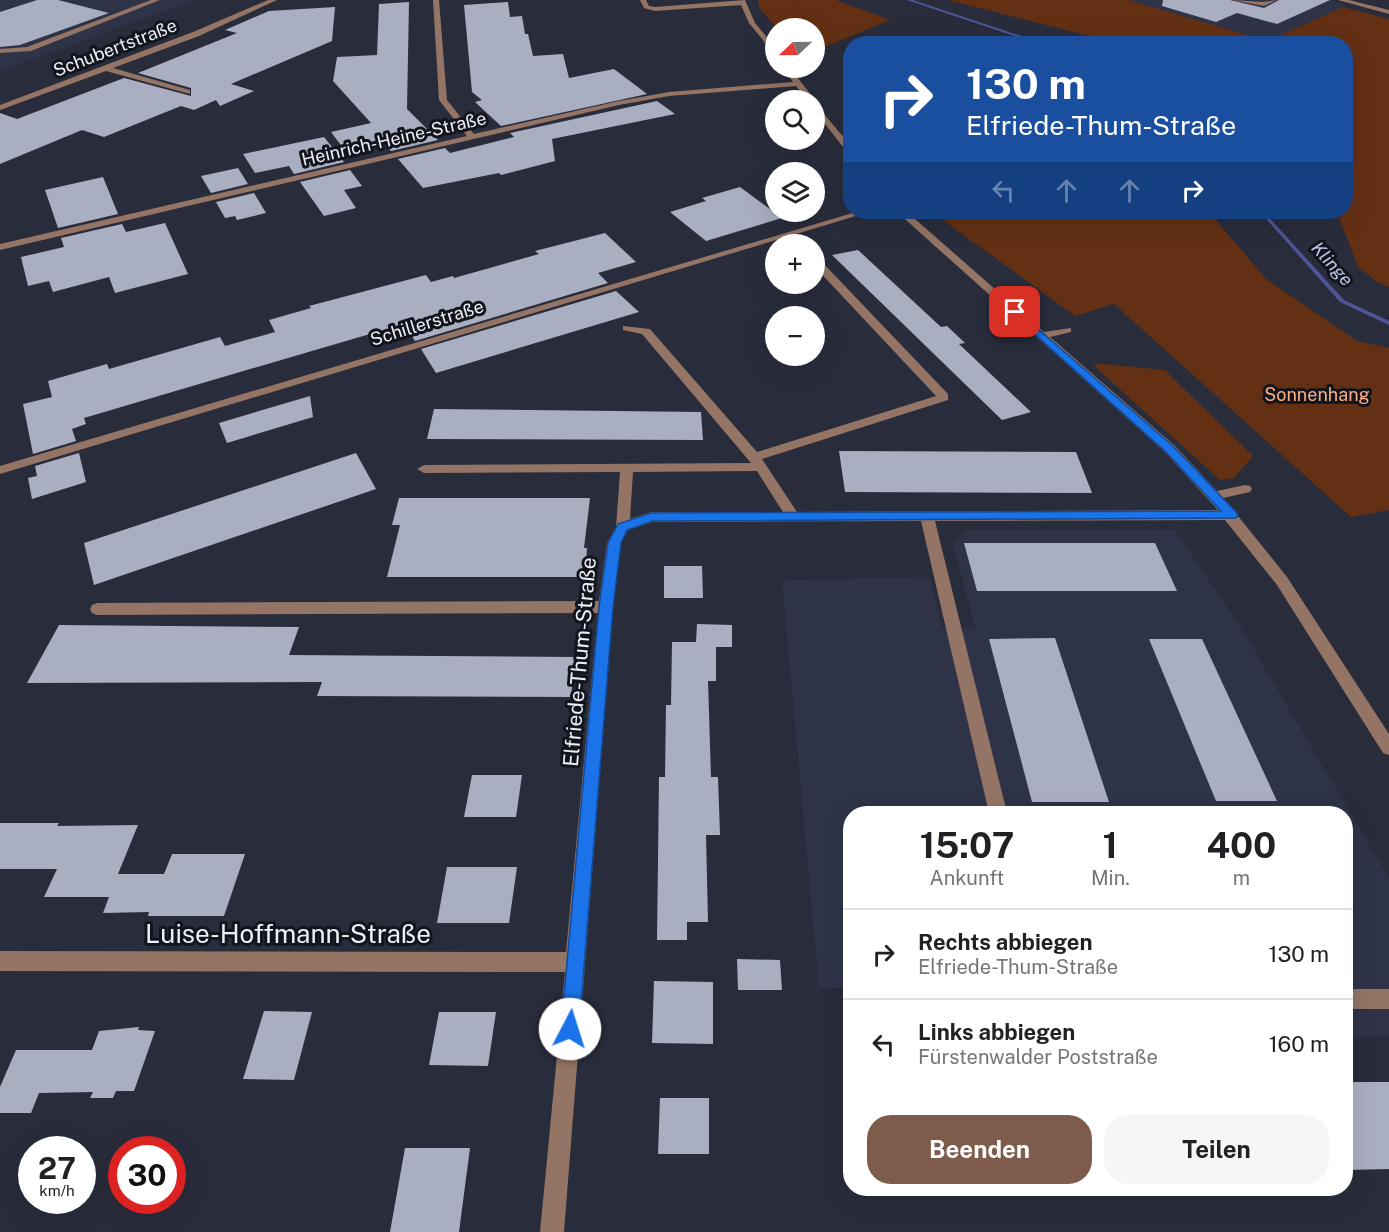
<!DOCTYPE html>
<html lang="de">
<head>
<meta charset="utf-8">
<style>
  :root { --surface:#fff; --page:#f6f6f6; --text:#202124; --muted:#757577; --line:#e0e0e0; --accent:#7e5b4b }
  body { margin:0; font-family:"Public Sans",sans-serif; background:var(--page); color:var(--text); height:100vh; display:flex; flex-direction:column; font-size:22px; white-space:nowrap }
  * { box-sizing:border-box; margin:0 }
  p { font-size:20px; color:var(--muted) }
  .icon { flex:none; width:33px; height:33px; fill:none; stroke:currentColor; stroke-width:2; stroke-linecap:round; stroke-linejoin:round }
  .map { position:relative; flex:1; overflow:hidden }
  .side { position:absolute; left:843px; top:806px; width:510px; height:390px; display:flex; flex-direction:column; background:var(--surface); border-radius:24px; box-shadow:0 6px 24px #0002 }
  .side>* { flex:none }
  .top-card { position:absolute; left:843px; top:36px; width:510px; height:183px; border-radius:24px; box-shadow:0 6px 24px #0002; background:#1a4fa0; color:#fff; overflow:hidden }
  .needle { width:39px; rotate:248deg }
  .controls { position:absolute; left:765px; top:18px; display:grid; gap:12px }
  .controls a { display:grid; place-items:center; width:60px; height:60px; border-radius:50%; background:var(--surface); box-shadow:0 6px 24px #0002; font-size:30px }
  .speed { position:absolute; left:18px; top:1136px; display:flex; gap:12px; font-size:30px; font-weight:700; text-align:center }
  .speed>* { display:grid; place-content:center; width:78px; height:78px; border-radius:50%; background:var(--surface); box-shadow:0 6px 24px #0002; line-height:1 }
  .speed small { font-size:15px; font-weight:400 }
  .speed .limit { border:9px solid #d22; background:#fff; color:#111 }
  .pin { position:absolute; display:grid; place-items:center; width:51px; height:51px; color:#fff; margin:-26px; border-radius:12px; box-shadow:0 3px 9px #0006 }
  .me { position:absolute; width:66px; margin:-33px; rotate:5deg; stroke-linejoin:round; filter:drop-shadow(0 0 4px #0008) }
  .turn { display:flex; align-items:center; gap:21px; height:126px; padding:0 24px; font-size:27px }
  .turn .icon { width:78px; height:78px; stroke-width:2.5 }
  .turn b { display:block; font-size:42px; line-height:51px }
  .lanes { display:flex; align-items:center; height:57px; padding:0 24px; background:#0003; justify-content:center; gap:30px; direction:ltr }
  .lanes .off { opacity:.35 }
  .eta { display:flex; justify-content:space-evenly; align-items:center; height:102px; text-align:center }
  .eta b { font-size:36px; font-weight:700; line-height:42px }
  .action { display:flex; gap:12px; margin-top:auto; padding:12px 24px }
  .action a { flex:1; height:69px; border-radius:24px; background:var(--accent); color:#fff; font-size:24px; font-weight:700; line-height:69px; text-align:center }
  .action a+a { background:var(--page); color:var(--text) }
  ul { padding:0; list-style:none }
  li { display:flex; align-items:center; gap:18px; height:90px; padding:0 24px; border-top:2px solid var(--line) }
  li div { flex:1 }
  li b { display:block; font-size:22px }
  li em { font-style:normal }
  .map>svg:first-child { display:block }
  .built { fill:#2f3348 }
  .green { fill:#643013 }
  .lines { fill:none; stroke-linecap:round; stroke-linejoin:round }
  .stream { fill:#4e5597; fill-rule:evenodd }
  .building { fill:#aaaec1 }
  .minor { fill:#947464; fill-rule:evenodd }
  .route { fill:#1a73e8; stroke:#114b97; stroke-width:1.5 }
  .labels { text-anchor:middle; stroke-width:6; stroke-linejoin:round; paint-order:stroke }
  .far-street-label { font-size:18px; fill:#edeff9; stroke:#13151c }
  .far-water-label { font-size:18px; font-style:italic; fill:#c0c8ee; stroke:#13151c }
  .far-park-label { font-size:18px; fill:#fdad85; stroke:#13151c }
  .street-label { font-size:21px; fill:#edeff9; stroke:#13151c }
  .near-street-label { font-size:26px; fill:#edeff9; stroke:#13151c }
</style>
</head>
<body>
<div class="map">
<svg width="1389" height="1232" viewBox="0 0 1389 1232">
  <rect width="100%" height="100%" fill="#292c3b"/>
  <g class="built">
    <path d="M 0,0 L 195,0 L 0,71 Z"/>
    <path d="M 1129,0 L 1329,0 L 1348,5 L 1267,41 Z"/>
    <path d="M 967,530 L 1175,530 L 1240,626 L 1389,878 L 1389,1035 L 1346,1036 L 1346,813 L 850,813 L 850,988 L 819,988 L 782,580 L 930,577 L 942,628 L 975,628 L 953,542 Z"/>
  </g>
  <g class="green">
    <path d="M 758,0 L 836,0 L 890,20 L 815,51 L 814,28 L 777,28 L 760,9 Z"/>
    <path d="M 948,0 L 1129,0 L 1267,41 L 1343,7 L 1389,19 L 1389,287 L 1377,282 L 1358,267 L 1337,212 L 1346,212 L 1346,44 L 1117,43 Z"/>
    <path d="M 932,212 L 1209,212 L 1266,279 L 1357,341 L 1389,348 L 1389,510 L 1351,517 L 1114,304 L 1075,316 Z"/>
    <path d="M 1103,364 L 1165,370 L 1253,456 L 1234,478 L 1220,480 L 1093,365 Z"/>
  </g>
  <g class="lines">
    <g class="stream">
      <path d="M 907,0 L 913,0 L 1045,44 L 1038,44 Z"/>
      <path d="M 1260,212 L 1264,212 L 1344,300 L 1389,321 L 1389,325 L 1340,302 Z"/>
    </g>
  </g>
  <g class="building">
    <path d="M 37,0 L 58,0 L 109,13 L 20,45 L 0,47 L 0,12 Z"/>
    <path d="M 1163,0 L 1230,0 L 1264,8 L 1279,0 L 1330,0 L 1277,24 L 1237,13 L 1216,22 L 1162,6 Z"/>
    <path d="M 409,2 L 407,109 L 438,140 L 391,151 L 384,144 L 346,152 L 331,132 L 371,123 L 333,81 L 337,57 L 377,55 L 379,4 Z"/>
    <path d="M 508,2 L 510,17 L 522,16 L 525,34 L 528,34 L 533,56 L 563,54 L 569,78 L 614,69 L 647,94 L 501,126 L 475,102 L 482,100 L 472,92 L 464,5 Z"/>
    <path d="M 335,7 L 332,41 L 231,84 L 254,91 L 220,106 L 216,100 L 194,110 L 181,106 L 104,137 L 82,130 L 0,164 L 0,113 L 17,119 L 124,78 L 191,96 L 191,88 L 138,73 L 237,33 L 225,30 L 269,11 Z"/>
    <path d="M 657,101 L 675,114 L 552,139 L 555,161 L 501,175 L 499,173 L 423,188 L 398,159 L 445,148 L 450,153 L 514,137 L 510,133 Z"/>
    <path d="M 324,137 L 344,162 L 294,174 L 289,166 L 255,173 L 243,154 Z"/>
    <path d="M 238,168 L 248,184 L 211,193 L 201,176 Z"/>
    <path d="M 350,170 L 362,186 L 344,190 L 356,208 L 324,216 L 300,182 Z"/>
    <path d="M 103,177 L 118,214 L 58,228 L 45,190 Z"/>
    <path d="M 740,187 L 782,218 L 706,241 L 670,212 L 706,201 L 702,198 Z"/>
    <path d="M 254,193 L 266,213 L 237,220 L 235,216 L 225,218 L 216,202 Z"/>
    <path d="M 165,223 L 188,274 L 115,293 L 109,277 L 53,292 L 49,281 L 28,286 L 21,257 L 64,247 L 61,238 L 122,224 L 126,232 Z"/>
    <path d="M 605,233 L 636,262 L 598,273 L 608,283 L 415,341 L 404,324 L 240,372 L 84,418 L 86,424 L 72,429 L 76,441 L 33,454 L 23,404 L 52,397 L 48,381 L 107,364 L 109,369 L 220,337 L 225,346 L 275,332 L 269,320 L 311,308 L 309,306 L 426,275 L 431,282 L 453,276 L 454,278 L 539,254 L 535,251 Z"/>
    <path d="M 858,250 L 941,327 L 947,326 L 965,343 L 959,344 L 1031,412 L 1002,420 L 832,255 Z"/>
    <path d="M 616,291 L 639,312 L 436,373 L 421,349 Z"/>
    <path d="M 310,396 L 313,417 L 227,443 L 219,423 Z"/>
    <path d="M 434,409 L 701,412 L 703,440 L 427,439 Z"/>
    <path d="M 839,451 L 1076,452 L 1092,493 L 845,492 Z"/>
    <path d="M 79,453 L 86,482 L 32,499 L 28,478 L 37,476 L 35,466 Z"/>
    <path d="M 356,453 L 376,489 L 94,585 L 84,543 Z"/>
    <path d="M 399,498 L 590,498 L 584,548 L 587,548 L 585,577 L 387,577 L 400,525 L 392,525 Z"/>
    <path d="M 964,543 L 1155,543 L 1177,591 L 977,591 Z"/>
    <path d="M 664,566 L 702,566 L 703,598 L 664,598 Z"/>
    <path d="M 697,624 L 732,625 L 732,647 L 716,647 L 716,681 L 708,681 L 711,777 L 718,777 L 720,835 L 706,835 L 708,922 L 687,922 L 687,940 L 657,940 L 659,777 L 665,777 L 666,705 L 671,705 L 672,642 L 696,642 Z"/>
    <path d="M 59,625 L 299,627 L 289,655 L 575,657 L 571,697 L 317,696 L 322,682 L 27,683 Z"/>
    <path d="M 1055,638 L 1109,802 L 1032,802 L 989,639 Z"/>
    <path d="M 1149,639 L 1202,639 L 1277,801 L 1216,801 Z"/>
    <path d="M 472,775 L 522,775 L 516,817 L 464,817 Z"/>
    <path d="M 0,823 L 59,823 L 57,826 L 138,825 L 118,874 L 164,874 L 172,854 L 245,854 L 224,916 L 148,916 L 149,912 L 103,913 L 109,897 L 44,897 L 57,869 L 0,869 Z"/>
    <path d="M 447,867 L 517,867 L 509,923 L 437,923 Z"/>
    <path d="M 737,959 L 780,960 L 782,990 L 738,990 Z"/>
    <path d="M 654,981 L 713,982 L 713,1044 L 652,1043 Z"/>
    <path d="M 264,1011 L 312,1012 L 294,1080 L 243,1079 Z"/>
    <path d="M 439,1012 L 496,1012 L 488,1066 L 429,1065 Z"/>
    <path d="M 139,1027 L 138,1030 L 155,1031 L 134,1091 L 116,1091 L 113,1098 L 90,1098 L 93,1092 L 39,1093 L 31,1113 L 0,1113 L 0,1087 L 16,1050 L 92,1050 L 99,1031 Z"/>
    <path d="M 1346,1082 L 1389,1082 L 1389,1169 L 1346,1170 Z"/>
    <path d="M 660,1098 L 709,1098 L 709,1154 L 658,1154 Z"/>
    <path d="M 405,1148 L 470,1148 L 459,1232 L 390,1232 Z"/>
  </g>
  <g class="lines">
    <g class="minor">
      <path d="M 151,0 L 160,0 L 31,51 L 0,53 L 0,49 L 27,47 Z"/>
      <path d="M 268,0 L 277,0 L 199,36 L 113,68 L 190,90 L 190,94 L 106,71 L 0,110 L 0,105 L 193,32 Z"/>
      <path d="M 433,0 L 439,0 L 447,100 L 474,134 L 619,101 L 669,92 L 793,82 L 783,68 L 790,68 L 815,100 L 807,100 L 796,86 L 669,96 L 619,105 L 0,250 L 0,244 L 467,136 L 439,100 Z"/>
      <path d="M 640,0 L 646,0 L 649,6 L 655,7 L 745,0 L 755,23 L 776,48 L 776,56 L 749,23 L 741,5 L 655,11 L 644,8 Z"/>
      <path d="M 1232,0 L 1263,2 L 1277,0 L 1264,6 Z"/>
      <path d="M 1338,0 L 1349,0 L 1389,10 L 1389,14 Z"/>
      <path d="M 814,102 L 850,145 L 850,152 L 847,152 L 814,110 Z"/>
      <path d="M 856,212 L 869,212 L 0,474 L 0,466 Z"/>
      <path d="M 897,212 L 907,212 L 1044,332 L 1071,328 L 1071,332 L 1050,337 L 1175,446 L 1217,491 L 1245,485 L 1250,486 L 1252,489 L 1250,492 L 1223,498 L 1233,511 L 1237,512 L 1238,516 L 1287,577 L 1389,734 L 1389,755 L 1383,753 L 1277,585 L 1225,520 L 935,521 L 1007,813 L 989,813 L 921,521 L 652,522 L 628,530 L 621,543 L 613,607 L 564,1232 L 540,1232 L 565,972 L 0,971 L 0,951 L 566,952 L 598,613 L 97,615 L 92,613 L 90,609 L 92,605 L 97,603 L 599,601 L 607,543 L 616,527 L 620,472 L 424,473 L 417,469 L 424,465 L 751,463 L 642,334 L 623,330 L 623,326 L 650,329 L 757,452 L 936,396 L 814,266 L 814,262 L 822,262 L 948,394 L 948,400 L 762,459 L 797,512 L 1218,510 L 1165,452 ZM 757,471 L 783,512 L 651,512 L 630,519 L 633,472 Z"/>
      <rect x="1346" y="989" width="43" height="20"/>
    </g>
  </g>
  <path class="route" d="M 1015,309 L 1174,447 L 1236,512 L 1238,515 L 1236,518 L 652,521 L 627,530 L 621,543 L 613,607 L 579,1029 L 577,1036 L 570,1039 L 563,1036 L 561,1029 L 599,607 L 608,543 L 618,524 L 651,513 L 1221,511 L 1166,452 L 1012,314 L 1010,312 Z"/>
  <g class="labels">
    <g class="far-street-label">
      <text transform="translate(115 48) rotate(-21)" y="6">Schubertstraße</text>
      <text transform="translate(394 139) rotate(-13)" y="6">Heinrich-Heine-Straße</text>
      <text transform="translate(427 323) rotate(-17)" y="6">Schillerstraße</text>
    </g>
    <g class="far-water-label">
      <text transform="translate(1332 264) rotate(48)" y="6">Klinge</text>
    </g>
    <g class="far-park-label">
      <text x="1317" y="401">Sonnenhang</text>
    </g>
    <g class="street-label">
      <text transform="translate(580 662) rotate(-85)" y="7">Elfriede-Thum-Straße</text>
    </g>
    <g class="near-street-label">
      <text x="288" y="943">Luise-Hoffmann-Straße</text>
    </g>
  </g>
</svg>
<div class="controls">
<a><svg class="needle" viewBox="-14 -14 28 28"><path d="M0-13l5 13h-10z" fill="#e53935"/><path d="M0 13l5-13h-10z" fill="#757577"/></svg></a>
<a><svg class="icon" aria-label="search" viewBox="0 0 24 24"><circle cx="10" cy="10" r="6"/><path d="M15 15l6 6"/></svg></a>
<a><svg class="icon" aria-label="layers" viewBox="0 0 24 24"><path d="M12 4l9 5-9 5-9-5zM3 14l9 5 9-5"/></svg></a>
<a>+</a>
<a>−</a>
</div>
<div class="speed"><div>27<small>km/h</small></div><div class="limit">30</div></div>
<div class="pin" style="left:1015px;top:312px;background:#d93025"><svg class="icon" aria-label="arrive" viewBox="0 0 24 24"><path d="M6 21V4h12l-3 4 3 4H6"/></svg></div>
<svg class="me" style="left:570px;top:1029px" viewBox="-20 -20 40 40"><circle r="19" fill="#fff"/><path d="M0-13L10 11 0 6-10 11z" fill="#1a73e8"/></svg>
<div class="top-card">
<div class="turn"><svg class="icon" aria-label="right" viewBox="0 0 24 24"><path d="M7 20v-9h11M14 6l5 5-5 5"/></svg><div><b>130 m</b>Elfriede-Thum-Straße</div></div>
<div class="lanes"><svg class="icon off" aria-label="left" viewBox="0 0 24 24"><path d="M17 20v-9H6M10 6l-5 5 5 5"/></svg><svg class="icon off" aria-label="ahead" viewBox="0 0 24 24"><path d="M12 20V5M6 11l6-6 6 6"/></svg><svg class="icon off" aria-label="ahead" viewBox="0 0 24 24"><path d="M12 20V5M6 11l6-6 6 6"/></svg><svg class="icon" aria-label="right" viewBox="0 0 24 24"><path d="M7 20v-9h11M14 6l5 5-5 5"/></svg></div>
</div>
<section class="side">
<div class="eta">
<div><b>15:07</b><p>Ankunft</p></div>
<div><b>1</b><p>Min.</p></div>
<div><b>400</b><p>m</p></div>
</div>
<ul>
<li><svg class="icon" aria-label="right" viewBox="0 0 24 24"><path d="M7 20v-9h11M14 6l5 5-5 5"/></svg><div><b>Rechts abbiegen</b><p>Elfriede-Thum-Straße</p></div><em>130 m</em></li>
<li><svg class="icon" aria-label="left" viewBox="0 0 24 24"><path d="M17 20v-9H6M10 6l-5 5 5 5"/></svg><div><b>Links abbiegen</b><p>Fürstenwalder Poststraße</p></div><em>160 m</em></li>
</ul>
<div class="action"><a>Beenden</a><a>Teilen</a></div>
</section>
</div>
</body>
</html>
